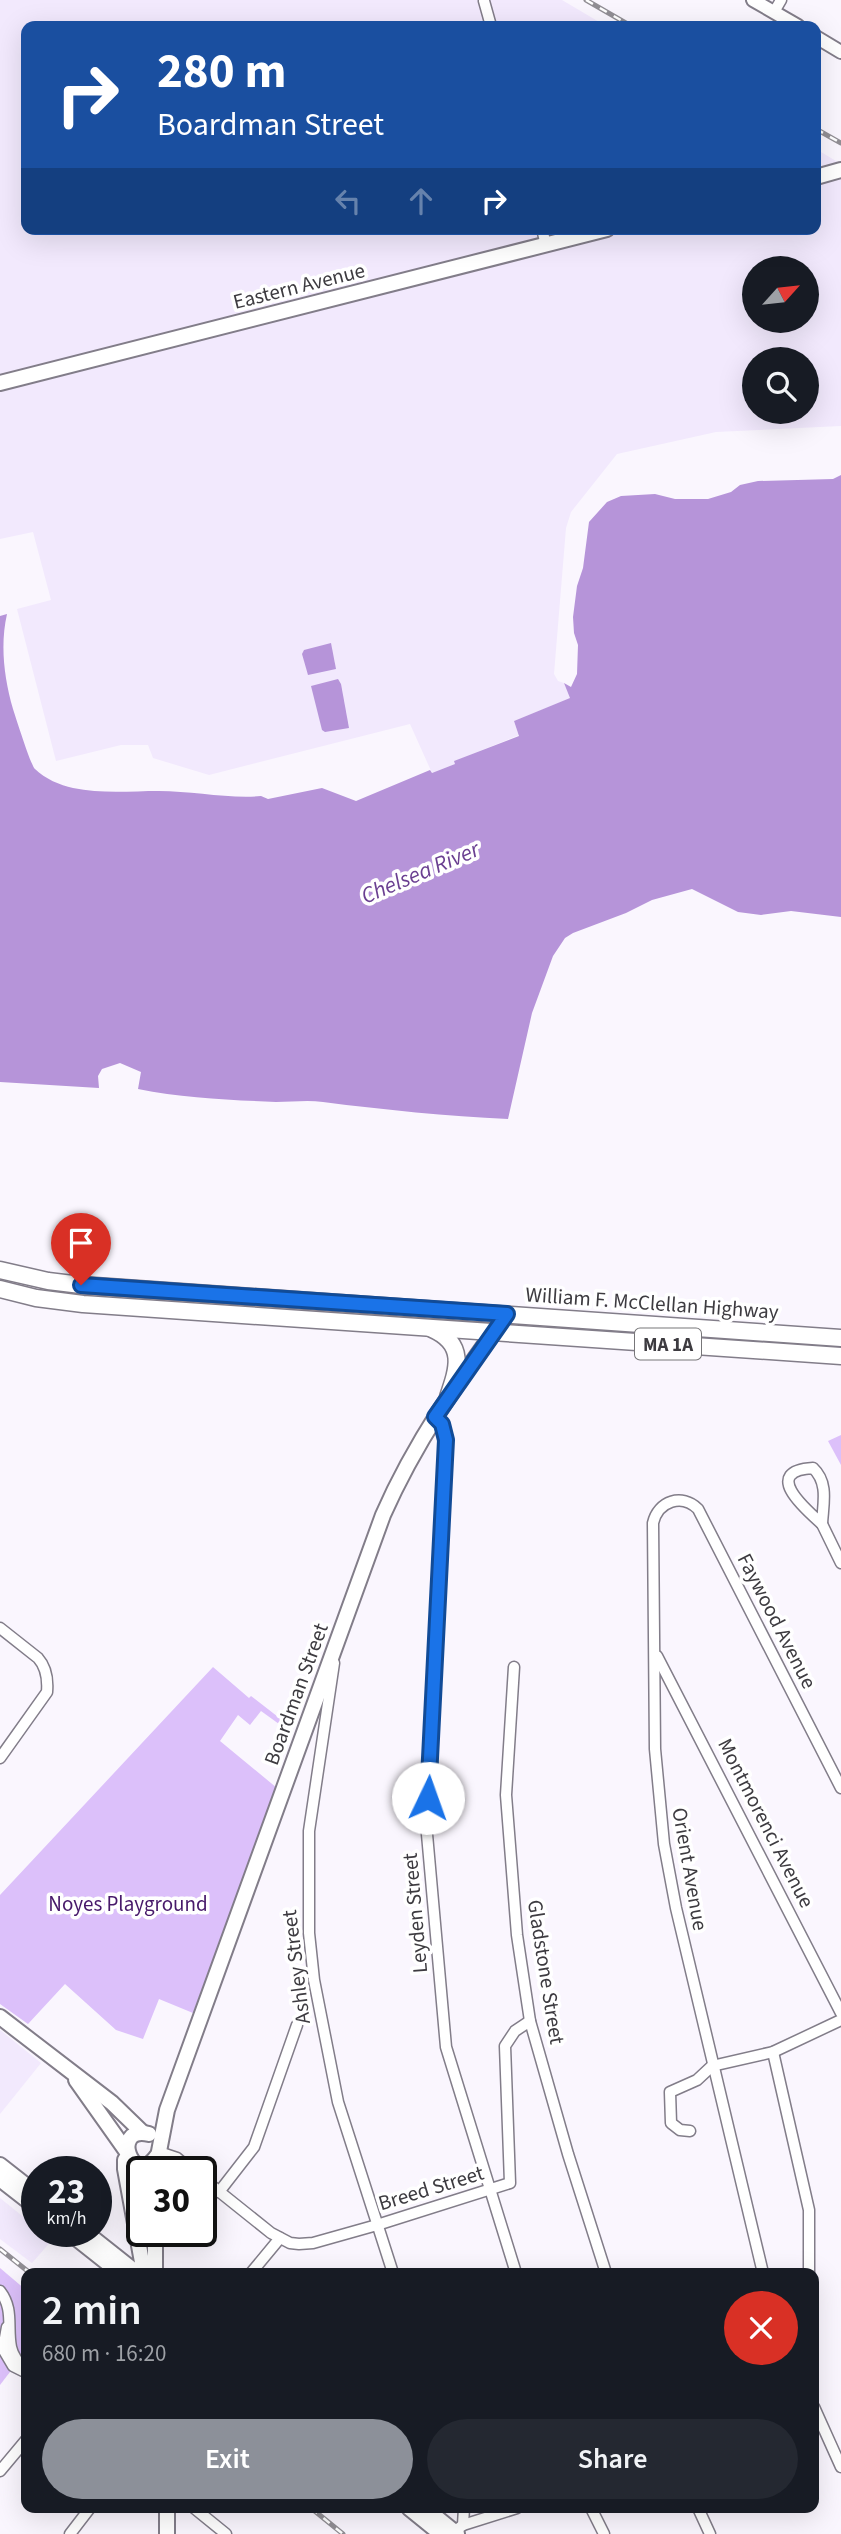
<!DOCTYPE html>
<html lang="en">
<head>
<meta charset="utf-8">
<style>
  :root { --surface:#171b24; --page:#242831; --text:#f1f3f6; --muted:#9ea1a6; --accent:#8c9099 }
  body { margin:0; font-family:"Source Sans 3",sans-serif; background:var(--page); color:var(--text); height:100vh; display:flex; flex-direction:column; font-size:26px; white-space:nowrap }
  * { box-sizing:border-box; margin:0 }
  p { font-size:23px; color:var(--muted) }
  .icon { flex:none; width:38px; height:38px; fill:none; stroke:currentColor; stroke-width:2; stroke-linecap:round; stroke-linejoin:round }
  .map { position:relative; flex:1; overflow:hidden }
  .sheet { position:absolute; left:21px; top:2268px; width:798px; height:245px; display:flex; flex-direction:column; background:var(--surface); border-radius:14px; box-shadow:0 7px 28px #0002 }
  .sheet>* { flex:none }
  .guide { position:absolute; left:21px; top:21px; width:800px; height:214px; border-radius:14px; box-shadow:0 7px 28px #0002; background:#1a4fa0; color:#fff; overflow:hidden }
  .needle { width:46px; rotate:63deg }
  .fabs { position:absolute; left:742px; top:256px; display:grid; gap:14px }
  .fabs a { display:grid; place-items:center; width:77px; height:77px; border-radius:50%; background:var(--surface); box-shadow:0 7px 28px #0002; font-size:35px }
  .speed { position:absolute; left:21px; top:2156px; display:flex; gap:14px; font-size:35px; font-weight:700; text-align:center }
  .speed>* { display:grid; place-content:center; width:91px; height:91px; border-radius:50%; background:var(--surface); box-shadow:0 7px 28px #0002; line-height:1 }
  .speed small { font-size:18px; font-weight:400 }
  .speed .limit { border:4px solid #111; border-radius:10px; background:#fff; color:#111 }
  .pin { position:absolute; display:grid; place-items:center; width:60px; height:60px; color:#fff; margin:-72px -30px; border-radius:50% 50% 50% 0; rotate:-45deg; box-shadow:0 0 7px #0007 }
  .pin .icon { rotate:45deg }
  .me { position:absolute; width:77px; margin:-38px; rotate:3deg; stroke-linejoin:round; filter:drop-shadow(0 0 5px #0008) }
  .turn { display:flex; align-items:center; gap:24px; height:147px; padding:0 21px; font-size:32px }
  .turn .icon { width:91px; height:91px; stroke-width:2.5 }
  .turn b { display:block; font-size:49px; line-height:60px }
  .lanes { display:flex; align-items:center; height:66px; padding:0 21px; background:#0003; justify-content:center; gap:35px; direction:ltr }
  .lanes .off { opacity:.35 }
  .round { display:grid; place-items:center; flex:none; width:74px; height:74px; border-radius:37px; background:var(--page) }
  .overview { display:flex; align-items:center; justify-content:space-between; height:119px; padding:0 21px }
  h1 { font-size:42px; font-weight:600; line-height:52px }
  .button { display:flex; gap:14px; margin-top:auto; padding:14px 21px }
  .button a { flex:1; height:80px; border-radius:42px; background:var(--accent); color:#fff; font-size:28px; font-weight:600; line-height:80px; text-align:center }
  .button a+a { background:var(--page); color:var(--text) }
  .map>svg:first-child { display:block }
  .built { fill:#f2e9fd; fill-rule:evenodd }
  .green { fill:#dcc0fa }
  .water { fill:#b694d9 }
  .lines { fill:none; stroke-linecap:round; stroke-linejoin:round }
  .minor-casing { stroke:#827d89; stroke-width:13 }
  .tertiary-casing { stroke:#827d89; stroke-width:16 }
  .secondary-casing { stroke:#827d89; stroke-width:18 }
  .trunk-casing { stroke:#827d89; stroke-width:19 }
  .minor { stroke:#fff; stroke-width:10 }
  .tertiary { stroke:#fff; stroke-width:12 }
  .secondary { stroke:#fff; stroke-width:14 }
  .trunk { stroke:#fff; stroke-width:16 }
  .rail-casing { stroke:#918e94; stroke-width:5 }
  .rail { stroke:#fff; stroke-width:2.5; stroke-dasharray:8; stroke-linecap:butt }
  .route-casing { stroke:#114b97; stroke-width:18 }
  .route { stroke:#1a73e8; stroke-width:12 }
  .labels { text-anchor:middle; stroke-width:7; stroke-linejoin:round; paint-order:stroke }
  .shield { fill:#fff; stroke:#777679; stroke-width:2 }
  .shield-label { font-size:19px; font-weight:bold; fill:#3d3b40 }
  .street-label { font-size:21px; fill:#3d3b40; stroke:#fff }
  .park-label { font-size:21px; fill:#47196a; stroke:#fff }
  .water-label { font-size:23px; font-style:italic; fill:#6a3f91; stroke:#fff }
</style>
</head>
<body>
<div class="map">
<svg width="841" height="2534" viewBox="0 0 841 2534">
  <rect width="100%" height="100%" fill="#faf6fe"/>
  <g class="built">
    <path d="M 0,0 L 562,0 L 606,26 L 26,26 L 26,229 L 816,229 L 816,149 L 841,164 L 841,426 L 716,432 L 617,454 L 571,512 L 566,528 L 554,674 L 558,681 L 564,683 L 571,698 L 514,721 L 519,735 L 455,761 L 455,764 L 432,773 L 410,724 L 209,775 L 153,758 L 148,745 L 121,745 L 56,761 L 17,609 L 51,600 L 33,532 L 0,539 ZM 754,268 L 807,268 L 807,320 L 754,320 ZM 754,359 L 807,359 L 807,411 L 754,411 Z"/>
    <path d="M 0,2030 L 41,2063 L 0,2114 Z"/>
    <path d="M 0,2198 L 37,2228 L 37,2231 L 41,2231 L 52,2240 L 32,2263 L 0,2239 Z"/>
  </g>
  <g class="green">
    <path d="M 841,1435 L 841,1465 L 828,1441 Z"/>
    <path d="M 213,1667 L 249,1698 L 251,1696 L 282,1720 L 279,1724 L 261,1711 L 250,1725 L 238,1715 L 220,1741 L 277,1788 L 193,2013 L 159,1999 L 143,2039 L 116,2030 L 65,1984 L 28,2024 L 0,2004 L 0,1895 Z"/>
    <path d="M 0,2268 L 26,2290 L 26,2351 L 0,2385 Z"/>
  </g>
  <g class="water">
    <path d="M 841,475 L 841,917 L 791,911 L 761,915 L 738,912 L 692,889 L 652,900 L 626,913 L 573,933 L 565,938 L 553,956 L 532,1013 L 508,1119 C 447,1116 385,1110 323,1102 C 308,1100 291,1102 276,1102 C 230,1100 183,1098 138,1089 L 141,1072 L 120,1063 L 102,1069 L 98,1076 L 99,1088 L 0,1082 L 0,616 L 7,614 C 0,645 4,678 13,709 C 16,718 31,766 35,769 C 45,779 60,785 73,788 C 101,794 131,791 159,791 C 192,791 230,799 261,796 L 268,799 L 322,788 L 356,801 L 430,770 L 432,773 L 455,764 L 454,761 L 519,736 L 514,721 L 570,698 L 564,683 L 571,687 L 577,674 L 578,645 L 574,633 L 573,617 L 577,586 L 583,568 L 589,522 L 607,502 L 621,496 L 655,494 L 675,499 L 708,499 L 731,492 L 740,485 L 758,481 L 833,479 Z"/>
    <path d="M 331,643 L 336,669 L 308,675 L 302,654 L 304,650 Z"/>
    <path d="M 338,679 L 341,684 L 349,728 L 325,732 L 322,730 L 311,686 Z"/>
  </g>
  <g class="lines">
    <g class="minor-casing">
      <g id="minor">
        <path d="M 484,1 L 491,26"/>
        <path d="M 774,12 L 781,0"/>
        <path d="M 542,229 L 546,245"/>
        <path d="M 435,1417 L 444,1428 L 446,1440 L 426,1823 L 446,2047 L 516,2273"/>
        <path d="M 813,1468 C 829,1483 823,1504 822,1524 C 805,1509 761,1471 813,1468 Z"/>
        <path d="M 822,1524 L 841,1563"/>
        <path d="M 0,1628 L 38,1658 C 47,1668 48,1680 47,1692 L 0,1758"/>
        <path d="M 657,1656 L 841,2013"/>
        <path d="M 334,1663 L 309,1831 L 309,1933 L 314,1980 L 338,2102 L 393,2273"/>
        <path d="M 514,1667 L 506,1795 L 517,1935 L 530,2021 L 568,2154 L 606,2273"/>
        <path d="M 773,2052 L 809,2210 L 809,2273"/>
        <path d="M 690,2131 L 680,2130 L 671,2123 L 670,2092 L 697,2080 L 712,2066 L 773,2052 L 841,2020"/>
        <path d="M 159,2152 L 177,2158 L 194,2172"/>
        <path d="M 201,2177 L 271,2233 L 290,2243 L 299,2244 L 313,2243 L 377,2225 L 510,2183 L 505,2046 L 515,2031 L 530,2021"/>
        <path d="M 219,2192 L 254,2147 L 297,2025"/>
        <path d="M 251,2273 L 280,2238"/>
        <path d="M 763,2273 L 676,1908 L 664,1844 L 655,1749 L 653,1523 C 658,1501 682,1493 698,1509 L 841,1788"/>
        <path d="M 0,2291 C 14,2309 7,2327 11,2347 C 13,2357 20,2365 26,2372"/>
        <path d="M 7,2327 L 3,2349 L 13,2366 L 23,2371"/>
        <path d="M 814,2407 L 841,2467"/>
        <path d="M 0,2471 L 26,2440"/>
        <path d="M 194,2508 L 226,2534"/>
        <path d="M 591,2508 L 604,2534"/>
        <path d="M 698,2508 L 710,2534"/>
        <path d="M 463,2525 L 464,2508"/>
        <path d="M 70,2534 L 90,2508"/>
        <path d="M 451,2534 L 463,2525 L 517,2508"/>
      </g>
    </g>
    <g class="tertiary-casing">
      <g id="tertiary">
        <path d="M 753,0 L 798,26"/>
        <path d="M 816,37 L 841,52"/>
      </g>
    </g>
    <g class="secondary-casing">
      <g id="secondary">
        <path d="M 816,177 L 841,170"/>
        <path d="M 0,383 L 607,229"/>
        <path d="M 0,2017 L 112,2103 L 143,2133"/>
        <path d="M 76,2080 L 127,2152"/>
        <path d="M 149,2134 C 109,2125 133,2190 157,2156"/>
        <path d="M 128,2156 L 125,2160 L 125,2169 L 144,2273"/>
        <path d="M 0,2165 L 37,2194"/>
        <path d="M 155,2172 L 167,2110 L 383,1515 C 415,1442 460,1378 507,1314"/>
        <path d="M 0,2179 L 37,2208"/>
        <path d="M 67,2231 L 120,2273"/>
        <path d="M 84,2231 L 137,2273"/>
        <path d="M 155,2231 L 155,2273"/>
        <path d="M 167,2508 L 167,2534"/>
        <path d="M 409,2508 L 441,2534"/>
        <path d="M 425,2508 L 457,2534"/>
      </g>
    </g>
    <g class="trunk-casing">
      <g id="trunk">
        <path d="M 0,1270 L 48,1281 L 81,1285 L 841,1338"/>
        <path d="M 0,1289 L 36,1298 L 83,1304 L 841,1356"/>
        <path d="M 432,1329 C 466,1344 458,1368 448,1397"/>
      </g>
    </g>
    <use href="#minor" class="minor"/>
    <use href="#tertiary" class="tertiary"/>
    <use href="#secondary" class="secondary"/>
    <use href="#trunk" class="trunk"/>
    <g class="rail-casing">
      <g id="rail">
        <path d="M 586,0 L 631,26"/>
        <path d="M 816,129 L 841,143"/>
        <path d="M 0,2249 L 30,2273"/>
        <path d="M 311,2508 L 343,2534"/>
      </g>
    </g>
    <use href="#rail" class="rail"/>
  </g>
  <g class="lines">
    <g class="route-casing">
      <path id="route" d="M 81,1285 L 507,1314 L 435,1417 L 442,1424 L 446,1440 L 428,1798"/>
    </g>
    <use href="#route" class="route"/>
  </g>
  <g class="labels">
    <rect class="shield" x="635" y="1328.5" width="66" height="31" rx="5"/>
    <g class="shield-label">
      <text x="668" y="1351">MA 1A</text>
    </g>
    <g class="street-label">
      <text transform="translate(299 286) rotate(-14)" y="7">Eastern Avenue</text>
      <text transform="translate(652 1303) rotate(4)" y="7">William F. McClellan Highway</text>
      <text transform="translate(777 1621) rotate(63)" y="7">Faywood Avenue</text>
      <text transform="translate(296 1694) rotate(-70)" y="7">Boardman Street</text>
      <text transform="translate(766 1823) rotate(63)" y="7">Montmorenci Avenue</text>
      <text transform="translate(690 1869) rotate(80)" y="7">Orient Avenue</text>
      <text transform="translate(415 1913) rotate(-95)" y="7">Leyden Street</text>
      <text transform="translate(296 1967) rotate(-97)" y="7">Ashley Street</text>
      <text transform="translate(546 1972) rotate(81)" y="7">Gladstone Street</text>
      <text transform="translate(431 2188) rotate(-17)" y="7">Breed Street</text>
    </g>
    <g class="park-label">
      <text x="128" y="1911">Noyes Playground</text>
    </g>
    <g class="water-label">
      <text transform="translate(420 872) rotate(-23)" y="8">Chelsea River</text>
    </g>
  </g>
</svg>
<div class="fabs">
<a><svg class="needle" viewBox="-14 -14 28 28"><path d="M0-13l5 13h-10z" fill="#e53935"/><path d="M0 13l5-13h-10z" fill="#9ea1a6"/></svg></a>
<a><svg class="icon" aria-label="search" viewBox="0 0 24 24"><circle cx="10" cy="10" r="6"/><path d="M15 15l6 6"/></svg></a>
</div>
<div class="speed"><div>23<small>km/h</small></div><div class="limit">30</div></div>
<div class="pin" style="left:81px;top:1285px;background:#d93025"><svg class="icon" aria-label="arrive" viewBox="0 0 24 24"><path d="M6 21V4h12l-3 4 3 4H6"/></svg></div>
<svg class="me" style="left:428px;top:1798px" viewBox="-20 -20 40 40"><circle r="19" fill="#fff"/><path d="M0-13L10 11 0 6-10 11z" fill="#1a73e8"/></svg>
<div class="guide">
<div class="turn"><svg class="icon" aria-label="right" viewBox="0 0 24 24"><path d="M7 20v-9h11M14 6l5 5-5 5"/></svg><div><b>280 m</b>Boardman Street</div></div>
<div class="lanes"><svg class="icon off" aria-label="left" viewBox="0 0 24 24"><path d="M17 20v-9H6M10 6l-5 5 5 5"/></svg><svg class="icon off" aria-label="ahead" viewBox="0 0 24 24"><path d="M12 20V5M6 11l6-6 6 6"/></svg><svg class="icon" aria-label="right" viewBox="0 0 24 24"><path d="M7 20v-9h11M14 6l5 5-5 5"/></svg></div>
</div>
<section class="sheet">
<div class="overview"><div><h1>2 min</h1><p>680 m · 16:20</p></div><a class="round" style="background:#d93025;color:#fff"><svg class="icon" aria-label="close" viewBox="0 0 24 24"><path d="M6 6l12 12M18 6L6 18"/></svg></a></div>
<div class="button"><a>Exit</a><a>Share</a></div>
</section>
</div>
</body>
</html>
